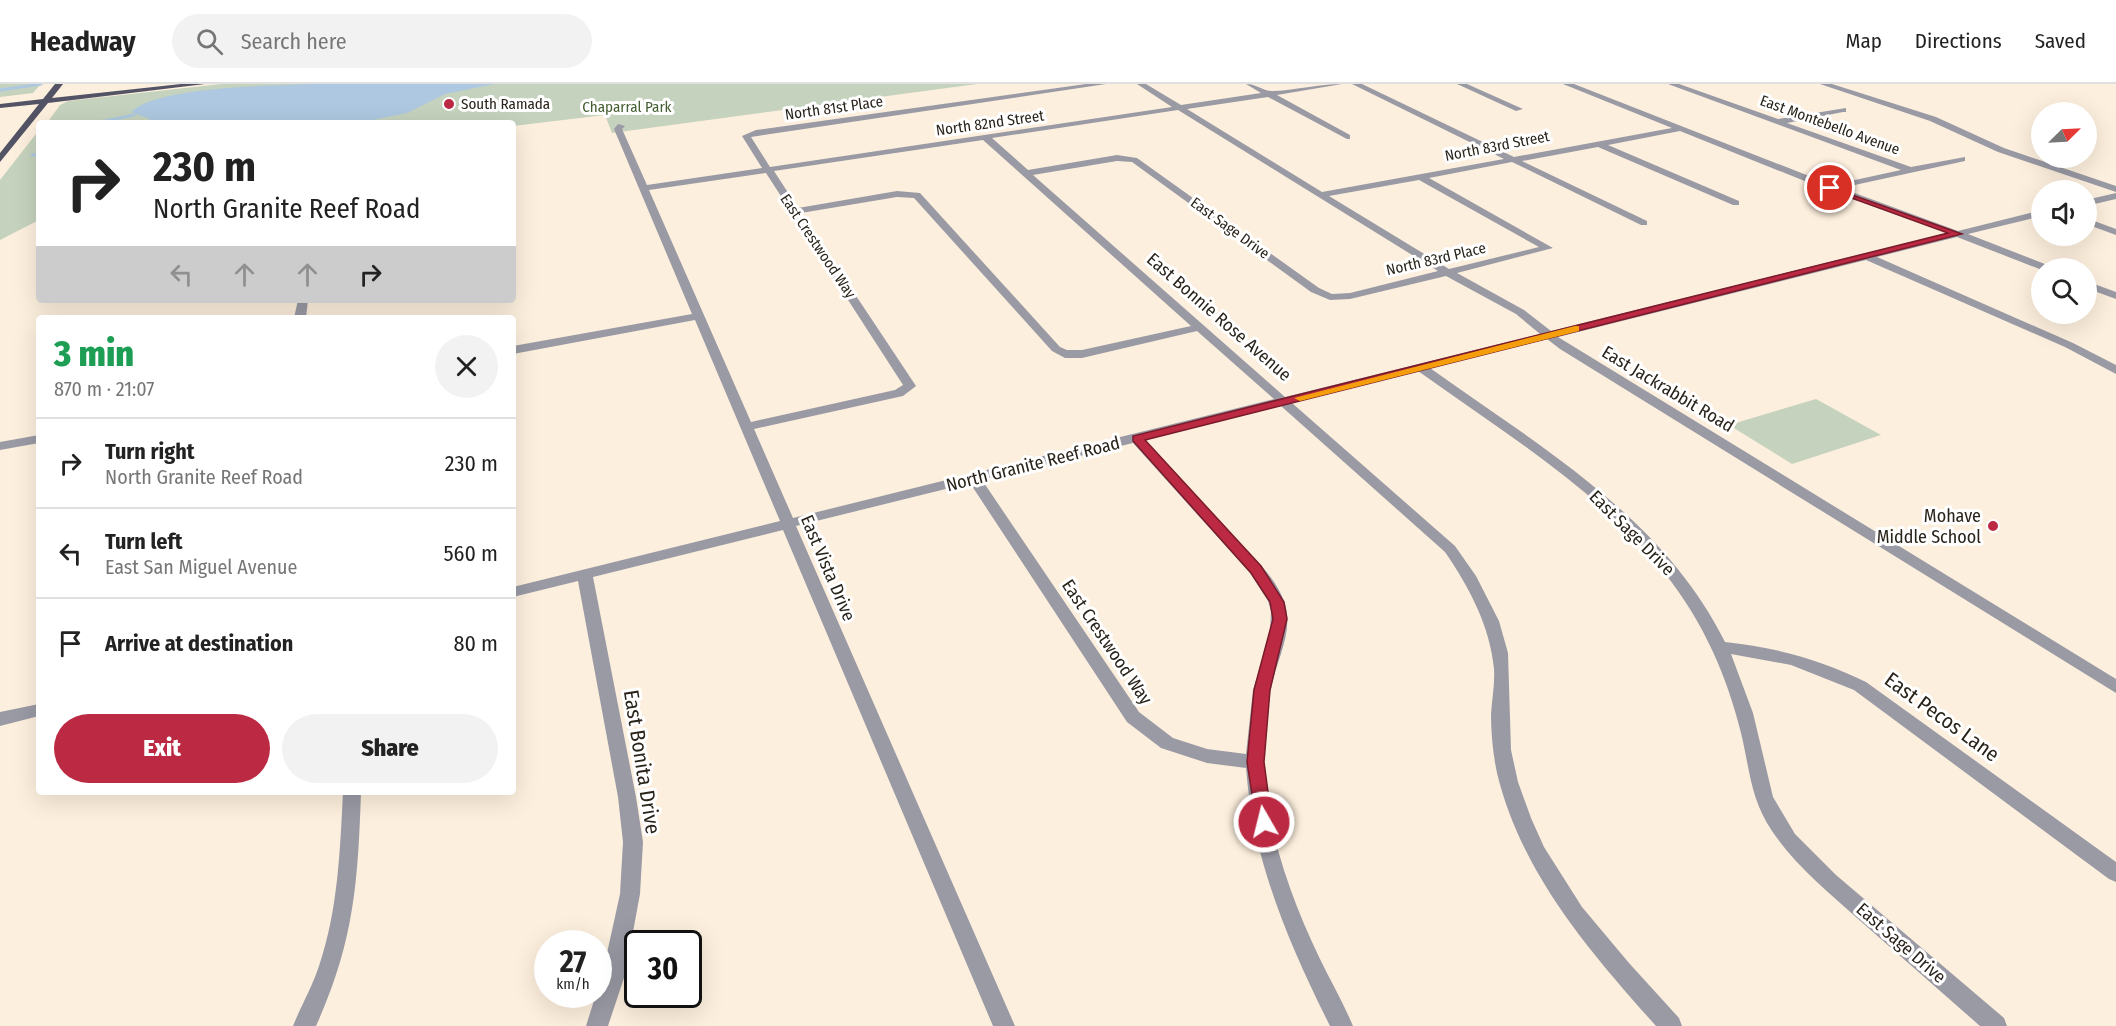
<!DOCTYPE html>
<html lang="en">
<head>
<meta charset="utf-8">
<style>
  :root { --surface:#fff; --page:#f2f2f2; --text:#222; --muted:#767676; --line:#e0e0e0; --accent:#bb2a42 }
  body { margin:0; font-family:"Fira Sans Condensed",sans-serif; background:var(--page); color:var(--text); height:100vh; display:flex; flex-direction:column; font-size:22px; white-space:nowrap }
  * { box-sizing:border-box; margin:0 }
  p { font-size:20px; color:var(--muted) }
  .icon { flex:none; width:33px; height:33px; fill:none; stroke:currentColor; stroke-width:2; stroke-linecap:round; stroke-linejoin:round }
  .map { position:relative; flex:1; overflow:hidden }
  .details { position:absolute; left:36px; top:231px; width:480px; height:480px; display:flex; flex-direction:column; background:var(--surface); border-radius:6px; box-shadow:0 6px 24px #0002 }
  .details>* { flex:none }
  .guide { position:absolute; left:36px; top:36px; width:480px; height:183px; border-radius:6px; box-shadow:0 6px 24px #0002; background:#fff; color:var(--text); overflow:hidden }
  .needle { width:39px; rotate:66deg }
  .tools { position:absolute; left:2031px; top:18px; display:grid; gap:12px }
  .tools a { display:grid; place-items:center; width:66px; height:66px; border-radius:50%; background:var(--surface); box-shadow:0 6px 24px #0002; font-size:30px }
  .speed { position:absolute; left:534px; top:846px; display:flex; gap:12px; font-size:30px; font-weight:700; text-align:center }
  .speed>* { display:grid; place-content:center; width:78px; height:78px; border-radius:50%; background:var(--surface); box-shadow:0 6px 24px #0002; line-height:1 }
  .speed small { font-size:15px; font-weight:400 }
  .speed .limit { border:3px solid #111; border-radius:9px; background:#fff; color:#111 }
  .pin { position:absolute; display:grid; place-items:center; width:51px; height:51px; color:#fff; margin:-26px; border:3px solid #fff; border-radius:50%; box-shadow:0 2px 6px #0007 }
  .me { position:absolute; width:66px; margin:-33px; rotate:352deg; stroke-linejoin:round; filter:drop-shadow(0 0 4px #0008) }
  .turn { display:flex; align-items:center; gap:21px; height:126px; padding:0 18px; font-size:27px }
  .turn .icon { width:78px; height:78px; stroke-width:2.5 }
  .turn b { display:block; font-size:42px; line-height:51px }
  .lanes { display:flex; align-items:center; height:57px; padding:0 18px; background:#0003; justify-content:center; gap:30px; direction:ltr }
  .lanes .off { opacity:.35 }
  .round { display:grid; place-items:center; flex:none; width:63px; height:63px; border-radius:32px; background:var(--page) }
  .head { display:flex; align-items:center; justify-content:space-between; height:102px; padding:0 18px }
  h1 { font-size:36px; font-weight:800; line-height:45px; color:#1e9e55 }
  .cta { display:flex; gap:12px; margin-top:auto; padding:12px 18px }
  .cta a { flex:1; height:69px; border-radius:36px; background:var(--accent); color:#fff; font-size:24px; font-weight:800; line-height:69px; text-align:center }
  .cta a+a { background:var(--page); color:var(--text) }
  ul { padding:0; list-style:none }
  li { display:flex; align-items:center; gap:18px; height:90px; padding:0 18px; border-top:2px solid var(--line) }
  li div { flex:1 }
  li b { display:block; font-size:22px }
  li em { font-style:normal }
  header { display:flex; align-items:center; gap:36px; box-sizing:border-box; height:84px; padding:0 30px; background:var(--surface); border-bottom:2px solid var(--line) }
  header strong { font-size:28px }
  nav { display:flex; gap:33px; margin-inline-start:auto; font-size:21px }
  .search { width:420px; height:54px; background:var(--page); display:flex; align-items:center; gap:15px; box-sizing:border-box; padding:0 21px; border-radius:33px; color:var(--muted); font-size:22px }
  .map>svg:first-child { display:block }
  .green { fill:#c5d2bd }
  .water { fill:#adc8e0 }
  .lines { fill:none; stroke-linecap:round; stroke-linejoin:round }
  .stream { stroke:#adc8e0; stroke-width:3 }
  .minor { fill:#9a9aa5; fill-rule:evenodd }
  .major { fill:#535366; fill-rule:evenodd }
  .route { fill:#bb2a42; stroke:#7a1b2b; stroke-width:1.5 }
  .slow { fill:#f59e0b }
  .poi-dot { fill:#bb2a42; stroke:#fff; stroke-width:2 }
  .labels { text-anchor:middle; stroke-width:6; stroke-linejoin:round; paint-order:stroke }
  .far-poi-label { font-size:15px; fill:#29231a; stroke:#fff; text-anchor:start }
  .far-park-label { font-size:15px; fill:#455f33; stroke:#fff }
  .far-street-label { font-size:15px; fill:#29231a; stroke:#fff }
  .street-label { font-size:18px; fill:#29231a; stroke:#fff }
  .poi-label { font-size:18px; fill:#29231a; stroke:#fff; text-anchor:end }
  .near-street-label { font-size:21px; fill:#29231a; stroke:#fff }
</style>
</head>
<body>
<header>
<strong>Headway</strong>
<div class="search"><svg class="icon" aria-label="search" viewBox="0 0 24 24"><circle cx="10" cy="10" r="6"/><path d="M15 15l6 6"/></svg>Search here</div>
<nav><a>Map</a><a>Directions</a><a>Saved</a></nav>
</header>
<div class="map">
<svg width="2116" height="942" viewBox="0 0 2116 942">
  <rect width="100%" height="100%" fill="#fdefdd"/>
  <g class="green">
    <path d="M 0,0 L 41,0 L 33,9 L 0,13 Z"/>
    <path d="M 221,0 L 977,0 L 612,49 L 605,31 L 513,42 L 513,39 L 47,39 L 60,21 L 68,17 Z"/>
    <path d="M 39,46 L 39,136 L 0,156 L 0,96 Z"/>
    <path d="M 1816,315 L 1881,351 L 1792,380 L 1729,341 Z"/>
  </g>
  <path class="water" d="M 309,0 L 495,0 L 445,10 L 407,29 L 358,39 L 280,37 L 153,39 L 150,35 L 131,28 C 157,2 271,2 309,0 Z"/>
  <g class="lines">
    <g class="stream">
      <path d="M 0,6 L 41,0"/>
      <path d="M 95,39 L 134,31"/>
      <path d="M 32,71 L 39,71"/>
    </g>
    <g class="minor">
      <path d="M 1086,0 L 1106,0 L 751,53 L 770,83 L 1172,23 L 1137,0 L 1146,0 L 1181,21 L 1261,9 L 1246,0 C 1257,0 1264,8 1274,7 C 1297,6 1318,0 1342,0 L 1277,11 L 1350,51 L 1350,55 L 1347,55 L 1268,13 L 1187,25 L 1322,108 L 1504,75 L 1352,0 L 1362,0 L 1514,73 L 1672,44 L 1563,0 L 1574,0 L 1832,101 L 1901,86 L 1668,0 L 1679,0 L 1778,35 L 1846,24 L 1846,28 L 1843,28 L 1787,39 L 1911,83 L 1965,73 L 1965,77 L 1841,104 L 1958,147 L 2042,126 L 2042,132 L 1968,150 L 2050,182 L 2051,184 L 2042,186 L 1957,153 L 1877,173 L 2073,259 L 2116,281 L 2116,290 L 2065,263 L 1866,176 L 1558,253 L 2116,595 L 2116,609 L 1560,265 L 1547,255 L 1430,284 C 1539,362 1663,433 1725,558 C 1775,563 1821,576 1866,598 L 2116,778 L 2116,798 L 2109,795 L 1854,606 L 1791,581 L 1731,570 L 1753,629 L 1773,713 L 1795,750 L 1836,791 L 2004,934 L 2007,942 L 1980,942 C 1939,906 1898,870 1857,834 C 1827,807 1795,781 1772,747 C 1750,714 1750,686 1741,649 C 1734,621 1725,594 1713,568 C 1655,439 1528,366 1418,287 L 1292,319 L 1455,462 L 1476,492 L 1499,537 L 1508,569 L 1511,666 L 1518,698 L 1531,734 L 1544,763 L 1582,823 L 1629,879 L 1679,934 L 1682,942 L 1656,942 C 1590,868 1521,789 1497,689 C 1493,670 1491,650 1491,630 C 1492,615 1495,600 1494,585 C 1490,542 1469,503 1445,468 L 1281,322 L 1145,356 C 1173,387 1202,418 1231,449 C 1249,470 1274,490 1284,517 C 1295,547 1276,576 1271,605 C 1266,628 1264,654 1264,677 C 1266,745 1290,812 1319,873 C 1330,896 1343,918 1353,942 L 1330,942 C 1289,860 1253,777 1246,684 L 1207,679 L 1161,664 L 1127,638 L 970,399 L 796,442 L 1015,942 L 993,942 L 783,446 L 593,493 L 636,713 L 643,758 L 640,810 L 625,891 L 608,942 L 586,942 L 596,910 L 598,910 L 620,810 L 623,758 L 618,713 L 578,497 L 513,513 L 513,503 L 780,437 L 695,236 L 513,270 L 513,262 L 692,230 L 614,45 L 618,40 L 625,42 L 622,45 L 647,101 L 762,84 L 742,52 L 756,46 ZM 1178,26 L 1438,187 L 1350,209 L 1332,210 L 1319,204 L 1137,74 L 1117,71 L 1028,86 L 992,54 ZM 1680,47 L 1827,106 L 1947,149 L 1551,247 L 1524,226 L 1457,189 L 1553,164 L 1429,94 L 1512,78 L 1641,141 L 1647,141 L 1647,137 L 1522,77 L 1598,63 L 1733,121 L 1739,121 L 1739,117 L 1608,61 ZM 983,56 L 1191,242 L 1082,266 L 1067,266 L 1060,263 L 920,109 L 897,107 L 798,124 L 774,87 ZM 1117,77 L 1132,78 L 1311,208 L 1330,216 L 1350,215 L 1446,192 L 1516,230 L 1540,250 L 1285,313 L 1033,91 ZM 766,89 L 903,301 L 895,306 L 751,338 L 649,106 ZM 1419,96 L 1539,163 L 1449,185 L 1329,112 ZM 897,113 L 914,114 L 1052,267 L 1065,274 L 1082,274 L 1197,247 L 1274,315 L 793,434 L 754,345 L 903,312 L 916,302 L 801,129 ZM 1133,359 L 1250,489 L 1268,517 L 1271,527 L 1270,550 L 1253,606 L 1246,670 L 1207,665 L 1173,654 L 1139,628 L 982,396 Z"/>
      <path d="M 1457,0 L 1467,0 L 1523,25 L 1516,27 Z"/>
      <path d="M 1820,0 L 1832,0 L 1936,33 L 2004,64 L 2116,102 L 2116,108 L 1998,68 L 1930,37 Z"/>
      <path d="M 2116,109 L 2116,115 L 2086,122 L 2086,116 Z"/>
      <path d="M 2086,134 L 2116,145 L 2116,151 L 2086,140 Z"/>
      <path d="M 2086,197 L 2116,208 L 2116,215 L 2086,204 Z"/>
      <path d="M 298,216 L 308,216 L 306,234 L 294,234 Z"/>
      <path d="M 39,351 L 39,359 L 0,366 L 0,358 Z"/>
      <path d="M 39,620 L 39,632 L 0,642 L 0,628 Z"/>
      <path d="M 343,708 L 361,708 C 358,799 354,858 316,942 L 293,942 C 301,922 312,903 319,882 C 338,826 340,767 343,708 Z"/>
    </g>
    <path class="major" d="M 55,0 L 63,0 L 52,14 L 181,0 L 205,0 L 48,19 L 0,78 L 0,69 L 39,20 L 0,24 L 0,20 L 43,15 Z"/>
  </g>
  <path class="route" d="M 1827,102 L 1962,150 L 1145,356 L 1261,482 L 1284,518 L 1287,535 L 1270,606 L 1264,678 L 1272,738 L 1270,743 L 1257,743 L 1247,678 L 1254,606 L 1273,535 L 1270,518 L 1251,489 L 1133,357 L 1133,352 L 1948,149 L 1827,105 Z"/>
  <path class="slow" d="M 1575,242 L 1579,242 L 1579,247 L 1300,317 L 1294,314 Z"/>
  <g class="poi-dot">
    <circle cx="449" cy="20" r="6"/>
    <circle cx="1993" cy="442" r="6"/>
  </g>
  <g class="labels">
    <g class="far-poi-label">
      <text x="461" y="25">South Ramada</text>
    </g>
    <g class="far-park-label">
      <text x="627" y="28">Chaparral Park</text>
    </g>
    <g class="far-street-label">
      <text transform="translate(834 24) rotate(-8)" y="5">North 81st Place</text>
      <text transform="translate(990 39) rotate(-8)" y="5">North 82nd Street</text>
      <text transform="translate(1830 41) rotate(20)" y="5">East Montebello Avenue</text>
      <text transform="translate(1497 62) rotate(-11)" y="5">North 83rd Street</text>
      <text transform="translate(1230 144) rotate(36)" y="5">East Sage Drive</text>
      <text transform="translate(818 162) rotate(56)" y="5">East Crestwood Way</text>
      <text transform="translate(1436 175) rotate(-13)" y="5">North 83rd Place</text>
    </g>
    <g class="street-label">
      <text transform="translate(1219 233) rotate(41)" y="6">East Bonnie Rose Avenue</text>
      <text transform="translate(1668 305) rotate(31)" y="6">East Jackrabbit Road</text>
      <text transform="translate(1033 380) rotate(-14)" y="6">North Granite Reef Road</text>
      <text transform="translate(1632 449) rotate(45)" y="6">East Sage Drive</text>
      <text transform="translate(828 484) rotate(67)" y="6">East Vista Drive</text>
      <text transform="translate(1107 558) rotate(56)" y="6">East Crestwood Way</text>
      <text transform="translate(1901 859) rotate(41)" y="6">East Sage Drive</text>
    </g>
    <g class="poi-label">
      <text x="1981" y="438">Mohave<tspan x="1981" dy="21">Middle School</tspan></text>
    </g>
    <g class="near-street-label">
      <text transform="translate(1942 633) rotate(36)" y="7">East Pecos Lane</text>
      <text transform="translate(642 678) rotate(81)" y="7">East Bonita Drive</text>
    </g>
  </g>
</svg>
<div class="tools">
<a><svg class="needle" viewBox="-14 -14 28 28"><path d="M0-13l5 13h-10z" fill="#e53935"/><path d="M0 13l5-13h-10z" fill="#767676"/></svg></a>
<a><svg class="icon" aria-label="sound" viewBox="0 0 24 24"><path d="M4 9h4l5-4v14l-5-4H4zM17 9q2 3 0 6"/></svg></a>
<a><svg class="icon" aria-label="search" viewBox="0 0 24 24"><circle cx="10" cy="10" r="6"/><path d="M15 15l6 6"/></svg></a>
</div>
<div class="speed"><div>27<small>km/h</small></div><div class="limit">30</div></div>
<div class="pin" style="left:1830px;top:104px;background:#d93025"><svg class="icon" aria-label="arrive" viewBox="0 0 24 24"><path d="M6 21V4h12l-3 4 3 4H6"/></svg></div>
<svg class="me" style="left:1264px;top:738px" viewBox="-20 -20 40 40"><circle r="17" fill="#bb2a42" stroke="#fff" stroke-width="3"/><path d="M0-11L8 9 0 5-8 9z" fill="#fff"/></svg>
<div class="guide">
<div class="turn"><svg class="icon" aria-label="right" viewBox="0 0 24 24"><path d="M7 20v-9h11M14 6l5 5-5 5"/></svg><div><b>230 m</b>North Granite Reef Road</div></div>
<div class="lanes"><svg class="icon off" aria-label="left" viewBox="0 0 24 24"><path d="M17 20v-9H6M10 6l-5 5 5 5"/></svg><svg class="icon off" aria-label="ahead" viewBox="0 0 24 24"><path d="M12 20V5M6 11l6-6 6 6"/></svg><svg class="icon off" aria-label="ahead" viewBox="0 0 24 24"><path d="M12 20V5M6 11l6-6 6 6"/></svg><svg class="icon" aria-label="right" viewBox="0 0 24 24"><path d="M7 20v-9h11M14 6l5 5-5 5"/></svg></div>
</div>
<section class="details">
<div class="head"><div><h1>3 min</h1><p>870 m · 21:07</p></div><a class="round"><svg class="icon" aria-label="close" viewBox="0 0 24 24"><path d="M6 6l12 12M18 6L6 18"/></svg></a></div>
<ul>
<li><svg class="icon" aria-label="right" viewBox="0 0 24 24"><path d="M7 20v-9h11M14 6l5 5-5 5"/></svg><div><b>Turn right</b><p>North Granite Reef Road</p></div><em>230 m</em></li>
<li><svg class="icon" aria-label="left" viewBox="0 0 24 24"><path d="M17 20v-9H6M10 6l-5 5 5 5"/></svg><div><b>Turn left</b><p>East San Miguel Avenue</p></div><em>560 m</em></li>
<li><svg class="icon" aria-label="arrive" viewBox="0 0 24 24"><path d="M6 21V4h12l-3 4 3 4H6"/></svg><div><b>Arrive at destination</b></div><em>80 m</em></li>
</ul>
<div class="cta"><a>Exit</a><a>Share</a></div>
</section>
</div>
</body>
</html>
